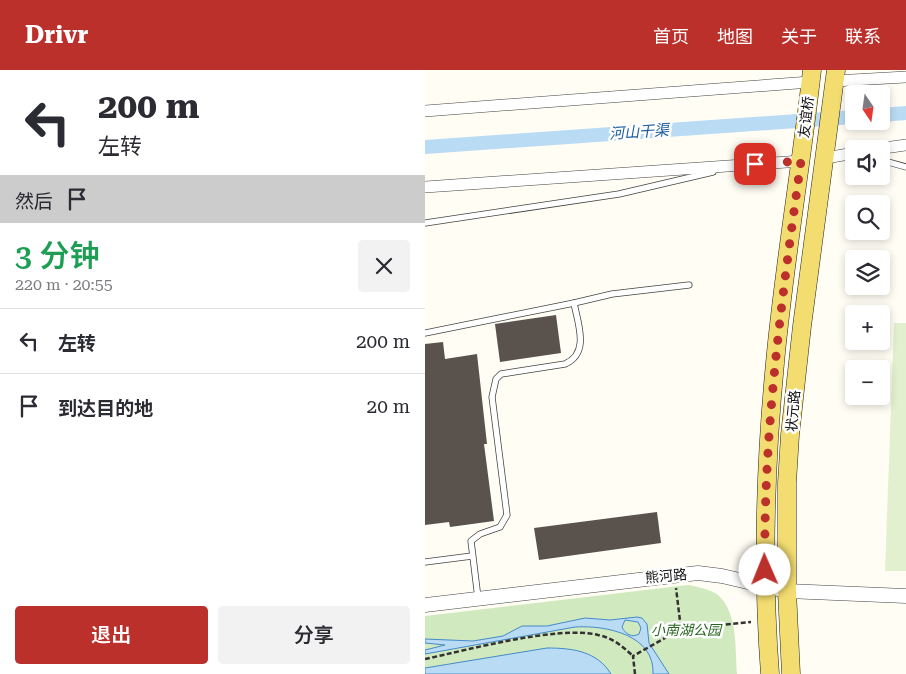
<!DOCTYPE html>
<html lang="zh">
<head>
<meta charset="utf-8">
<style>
  :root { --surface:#fff; --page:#f2f2f3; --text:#2b2b33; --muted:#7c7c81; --line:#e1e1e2; --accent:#bc302c }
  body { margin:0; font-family:"Roboto Serif","Noto Sans SC",serif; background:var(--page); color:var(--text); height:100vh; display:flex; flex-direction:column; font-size:19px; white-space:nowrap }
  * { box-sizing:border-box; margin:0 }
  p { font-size:16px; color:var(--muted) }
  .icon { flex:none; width:28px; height:28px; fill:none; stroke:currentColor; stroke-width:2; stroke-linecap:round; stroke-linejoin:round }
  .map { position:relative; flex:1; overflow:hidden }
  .drawer { display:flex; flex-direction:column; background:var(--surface); width:425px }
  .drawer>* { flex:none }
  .guide { background:#fff; color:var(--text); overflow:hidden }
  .needle { width:32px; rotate:167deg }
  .tools { position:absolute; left:420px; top:15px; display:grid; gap:10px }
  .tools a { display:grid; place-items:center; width:45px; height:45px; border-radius:5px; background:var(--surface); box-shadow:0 2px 8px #0003; font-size:25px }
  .pin { position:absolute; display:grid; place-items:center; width:42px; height:42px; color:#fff; margin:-21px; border-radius:10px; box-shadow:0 2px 8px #0006 }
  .me { position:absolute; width:55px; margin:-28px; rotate:359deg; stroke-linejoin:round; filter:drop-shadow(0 0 4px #0008) }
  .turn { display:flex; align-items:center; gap:18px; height:105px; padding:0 15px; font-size:22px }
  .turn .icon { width:65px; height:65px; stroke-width:2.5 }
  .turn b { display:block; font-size:35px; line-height:42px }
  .then { display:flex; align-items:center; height:48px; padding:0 15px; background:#0003; gap:10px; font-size:19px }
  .round { display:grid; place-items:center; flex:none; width:52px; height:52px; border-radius:5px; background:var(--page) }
  .summary { display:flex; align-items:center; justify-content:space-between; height:85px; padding:0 15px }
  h1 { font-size:30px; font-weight:600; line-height:38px; color:#1e9e55 }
  .action { display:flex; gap:10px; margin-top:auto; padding:10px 15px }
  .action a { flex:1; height:58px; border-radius:5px; background:var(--accent); color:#fff; font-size:20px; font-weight:600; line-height:58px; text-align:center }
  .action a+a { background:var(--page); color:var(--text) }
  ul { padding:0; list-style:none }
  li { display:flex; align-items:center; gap:15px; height:65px; padding:0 15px; border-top:1px solid var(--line) }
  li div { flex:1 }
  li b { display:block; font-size:19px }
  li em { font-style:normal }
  header { display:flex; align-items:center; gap:30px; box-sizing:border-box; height:70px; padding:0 25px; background:var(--accent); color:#fff }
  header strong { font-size:24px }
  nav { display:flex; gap:28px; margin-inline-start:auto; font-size:18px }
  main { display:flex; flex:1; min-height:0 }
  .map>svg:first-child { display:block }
  .green { fill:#d1e9be }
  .pitch { fill:#e3f0cf }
  .water { fill:#badbf4; stroke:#448ac9; fill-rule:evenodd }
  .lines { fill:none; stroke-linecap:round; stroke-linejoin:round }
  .canal { stroke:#badbf4; stroke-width:14 }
  .building { fill:#59524d }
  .service-casing { stroke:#434343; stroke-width:7 }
  .minor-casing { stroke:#434343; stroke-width:12 }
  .tertiary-casing { stroke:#434343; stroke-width:15 }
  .primary-casing { stroke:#212121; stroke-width:19 }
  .path { stroke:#323232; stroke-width:2.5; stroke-dasharray:5 2.5; stroke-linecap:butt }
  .service { stroke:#fff; stroke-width:5.5 }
  .minor { stroke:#fff; stroke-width:11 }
  .tertiary { stroke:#fff; stroke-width:14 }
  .primary { stroke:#f3dc70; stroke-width:18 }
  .route { stroke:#bc302c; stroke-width:9; stroke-dasharray:0 16.2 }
  .labels { text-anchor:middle; stroke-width:5; stroke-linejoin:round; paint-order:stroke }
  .street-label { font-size:14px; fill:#101010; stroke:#fff }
  .park-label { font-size:14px; font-style:italic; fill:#2b6722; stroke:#fff }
  .water-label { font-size:15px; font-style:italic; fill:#1d5d9f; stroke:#fff }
</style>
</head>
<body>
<header>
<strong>Drivr</strong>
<nav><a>首页</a><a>地图</a><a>关于</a><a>联系</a></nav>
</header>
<main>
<section class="drawer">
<div class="guide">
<div class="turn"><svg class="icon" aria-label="left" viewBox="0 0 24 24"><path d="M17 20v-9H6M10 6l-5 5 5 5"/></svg><div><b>200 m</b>左转</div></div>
<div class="then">然后<svg class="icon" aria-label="arrive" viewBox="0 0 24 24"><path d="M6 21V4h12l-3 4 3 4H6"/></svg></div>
</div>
<div class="summary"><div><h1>3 分钟</h1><p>220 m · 20:55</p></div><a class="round"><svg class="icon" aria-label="close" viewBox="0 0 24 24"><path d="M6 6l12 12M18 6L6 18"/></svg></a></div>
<ul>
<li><svg class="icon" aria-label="left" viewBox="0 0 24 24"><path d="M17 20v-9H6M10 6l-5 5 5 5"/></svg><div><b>左转</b></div><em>200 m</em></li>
<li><svg class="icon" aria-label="arrive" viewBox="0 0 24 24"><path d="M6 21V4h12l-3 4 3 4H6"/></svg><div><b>到达目的地</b></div><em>20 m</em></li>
</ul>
<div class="action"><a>退出</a><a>分享</a></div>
</section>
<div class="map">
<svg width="481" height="604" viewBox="0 0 481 604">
  <rect width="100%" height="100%" fill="#fffdf4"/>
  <path class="green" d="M 263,515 C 273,517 285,519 293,525 C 313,542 310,580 312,604 L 0,604 L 0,546 Z"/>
  <path class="pitch" d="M 469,253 L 481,253 L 481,501 L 460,501 Z"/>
  <g class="water">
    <path d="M 212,547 L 217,548 L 222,554 L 224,573 L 244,604 L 228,604 C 230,565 181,555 150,557 L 0,584 L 0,580 L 20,575 L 0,573 L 0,569 L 48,571 L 78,566 L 97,556 L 122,556 L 160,548 L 185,550 ZM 200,550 L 213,552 L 216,558 L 214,564 C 207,568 200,564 197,557 Z"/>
    <path d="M 122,578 C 147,578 172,581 186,604 L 0,604 L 0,598 Z"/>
  </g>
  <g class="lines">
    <g class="canal">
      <path d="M 456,45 L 481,43"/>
      <path d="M 0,77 L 429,47"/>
    </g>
  </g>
  <g class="building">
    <path d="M 131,245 L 136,283 L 75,292 L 70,254 Z"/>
    <path d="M 18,272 L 20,289 L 52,284 L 62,374 L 59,374 L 69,451 L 25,457 L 24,452 L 0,455 L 0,274 Z"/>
    <path d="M 232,442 L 236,473 L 114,490 L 109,458 Z"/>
  </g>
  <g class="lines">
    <g class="service-casing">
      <g id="service">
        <path d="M 456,90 L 481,97"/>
        <path d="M 0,153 L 194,124 L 288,102"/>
        <path d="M 0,263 L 149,233"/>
        <path d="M 0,492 L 47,486"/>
        <path d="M 53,528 L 46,471 L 55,464 L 75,457 L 82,445 L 67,327 L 71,309 L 76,304 L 140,294 C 165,283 153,254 149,233 L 187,224 L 264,215"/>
      </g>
    </g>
    <g class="minor-casing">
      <g id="minor">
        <path d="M 409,11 L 481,7"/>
        <path d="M 0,41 L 385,12"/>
        <path d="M 452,79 L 481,75"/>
        <path d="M 401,88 L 429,83"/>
        <path d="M 0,117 L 376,91"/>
      </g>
    </g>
    <g class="tertiary-casing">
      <path id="tertiary" d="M 0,535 L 273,503 L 297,506 L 362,521 L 481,526"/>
    </g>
    <g class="primary-casing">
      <g id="primary">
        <path d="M 345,604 C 337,500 340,397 350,293 C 359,195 376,98 387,0"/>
        <path d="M 366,604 L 362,521 L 362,413 L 365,365 L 377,256 L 411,0"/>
      </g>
    </g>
    <g class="path">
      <path d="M 256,559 L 326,552"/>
      <path d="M 0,589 C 43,580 133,555 173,565 C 188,568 197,576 208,586"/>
      <path d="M 210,604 L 208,586 L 256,559 L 251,518"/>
    </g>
    <use href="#service" class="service"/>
    <use href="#minor" class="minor"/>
    <use href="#tertiary" class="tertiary"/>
    <use href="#primary" class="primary"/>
  </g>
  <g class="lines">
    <path class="route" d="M 330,94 L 376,91 C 357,227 338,363 340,500"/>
  </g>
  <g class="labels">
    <g class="street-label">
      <text transform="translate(381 47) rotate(-83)" y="5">友谊桥</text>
      <text transform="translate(368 341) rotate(-85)" y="5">状元路</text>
      <text transform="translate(241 506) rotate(-5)" y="5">熊河路</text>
    </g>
    <g class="park-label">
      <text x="261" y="565">小南湖公园</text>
    </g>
    <g class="water-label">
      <text transform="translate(214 62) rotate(-4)" y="5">河山干渠</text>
    </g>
  </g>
</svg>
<div class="tools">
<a><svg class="needle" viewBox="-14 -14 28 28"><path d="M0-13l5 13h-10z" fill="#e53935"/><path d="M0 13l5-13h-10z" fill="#7c7c81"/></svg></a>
<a><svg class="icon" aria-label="sound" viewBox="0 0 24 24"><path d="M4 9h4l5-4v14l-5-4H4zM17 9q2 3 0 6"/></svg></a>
<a><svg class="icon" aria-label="search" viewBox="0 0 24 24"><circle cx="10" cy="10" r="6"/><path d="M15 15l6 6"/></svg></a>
<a><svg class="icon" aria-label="layers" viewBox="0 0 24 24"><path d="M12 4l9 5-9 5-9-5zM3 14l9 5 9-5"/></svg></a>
<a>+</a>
<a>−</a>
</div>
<div class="pin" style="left:330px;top:94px;background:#d93025"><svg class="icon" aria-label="arrive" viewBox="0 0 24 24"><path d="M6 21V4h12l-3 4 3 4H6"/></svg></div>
<svg class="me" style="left:340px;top:500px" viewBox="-20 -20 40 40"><circle r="19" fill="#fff"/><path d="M0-13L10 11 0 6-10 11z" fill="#bc302c"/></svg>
</div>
</main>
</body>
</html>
